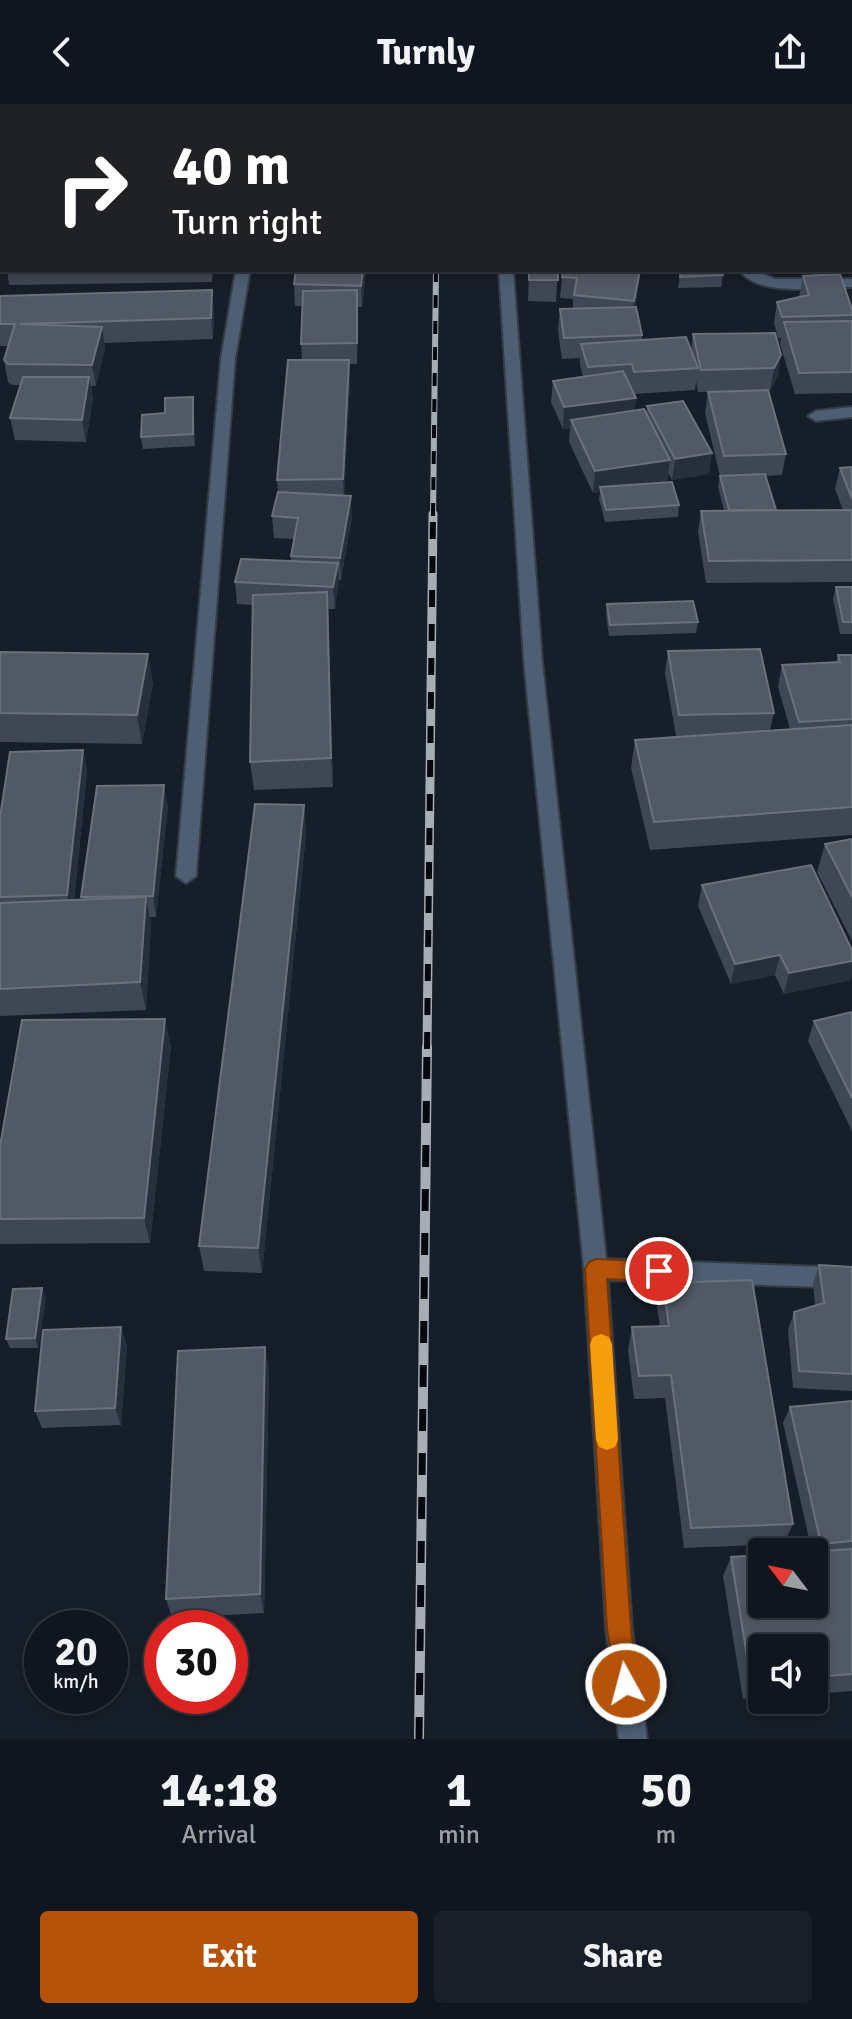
<!DOCTYPE html>
<html lang="en">
<head>
<meta charset="utf-8">
<style>
  :root { --surface:#10161f; --page:#191f28; --text:#f1f3f6; --muted:#9c9fa4; --line:#30353d; --accent:#b45309 }
  body { margin:0; font-family:Signika,sans-serif; background:var(--page); color:var(--text); height:100vh; display:flex; flex-direction:column; font-size:30px; white-space:nowrap }
  * { box-sizing:border-box; margin:0 }
  p { font-size:26px; color:var(--muted) }
  .icon { flex:none; width:44px; height:44px; fill:none; stroke:currentColor; stroke-width:2; stroke-linecap:round; stroke-linejoin:round }
  .map { position:relative; height:1635px; overflow:hidden }
  .side { display:flex; flex-direction:column; background:var(--surface); flex:1 }
  .side>* { flex:none }
  .banner { position:absolute; left:0px; top:0px; width:852px; height:168px; box-shadow:0 4px 12px #0003,0 0 0 2px var(--line); background:#202124; color:#fff; overflow:hidden }
  .needle { width:52px; rotate:302deg }
  .buttons { position:absolute; left:748px; top:1434px; display:grid; gap:16px }
  .buttons a { display:grid; place-items:center; width:80px; height:80px; border-radius:8px; background:var(--surface); box-shadow:0 4px 12px #0003,0 0 0 2px var(--line); font-size:40px }
  .speed { position:absolute; left:24px; top:1506px; display:flex; gap:16px; font-size:40px; font-weight:700; text-align:center }
  .speed>* { display:grid; place-content:center; width:104px; height:104px; border-radius:50%; background:var(--surface); box-shadow:0 4px 12px #0003,0 0 0 2px var(--line); line-height:1 }
  .speed small { font-size:20px; font-weight:400 }
  .speed .limit { border:12px solid #d22; background:#fff; color:#111 }
  .pin { position:absolute; display:grid; place-items:center; width:68px; height:68px; color:#fff; margin:-34px; border:4px solid #fff; border-radius:50%; box-shadow:0 2px 8px #0007 }
  .me { position:absolute; width:88px; margin:-44px; rotate:353deg; stroke-linejoin:round; filter:drop-shadow(0 0 6px #0008) }
  .turn { display:flex; align-items:center; gap:28px; height:168px; padding:0 40px; font-size:36px }
  .turn .icon { width:104px; height:104px; stroke-width:2.5 }
  .turn b { display:block; font-size:56px; line-height:68px }
  .eta { display:flex; justify-content:space-evenly; align-items:center; height:136px; text-align:center }
  .eta b { font-size:48px; font-weight:800; line-height:56px }
  .cta { display:flex; gap:16px; margin-top:auto; padding:16px 40px }
  .cta a { flex:1; height:92px; border-radius:8px; background:var(--accent); color:#fff; font-size:32px; font-weight:800; line-height:92px; text-align:center }
  .cta a+a { background:var(--page); color:var(--text) }
  header { display:flex; justify-content:space-between; align-items:center; height:104px; padding:0 40px; background:var(--surface); font-size:36px; font-weight:800 }
  .map>svg:first-child { display:block }
  .lines { fill:none; stroke-linecap:round; stroke-linejoin:round }
  .lane-casing { stroke:#343c46; stroke-width:4 }
  .street-casing { stroke:#343c46; stroke-width:4 }
  .lane { fill:#4e5e73; fill-rule:evenodd }
  .street { fill:#4e5e73; fill-rule:evenodd }
  .rail-far2-casing { stroke:#a7adb5; stroke-width:6 }
  .rail-far1-casing { stroke:#a7adb5; stroke-width:9 }
  .rail-casing { stroke:#a7adb5; stroke-width:10 }
  .rail-far2 { stroke:#05080c; stroke-width:4; stroke-dasharray:13; stroke-linecap:butt }
  .rail-far1 { stroke:#05080c; stroke-width:6; stroke-dasharray:17; stroke-linecap:butt }
  .rail { stroke:#05080c; stroke-width:7; stroke-dasharray:22; stroke-linecap:butt }
  .wall { fill:#3e4753 }
  .shaded-wall { fill:#262f3a }
  .building { fill:#515965; stroke:#69717c; stroke-width:2 }
  .route { fill:#b45309; stroke:#753606; stroke-width:2 }
  .slow { fill:#f59e0b }
</style>
</head>
<body>
<header><svg class="icon" aria-label="back" viewBox="0 0 24 24"><path d="M15 5l-7 7 7 7"/></svg>Turnly<svg class="icon" aria-label="share" viewBox="0 0 24 24"><path d="M12 15V3M7 8l5-5 5 5M5 13v7h14v-7"/></svg></header>
<div class="map">
<svg width="852" height="1635" viewBox="0 0 852 1635">
  <rect width="100%" height="100%" fill="#161e29"/>
  <g class="lines">
    <g class="lane-casing">
      <path id="lane" d="M 0,144 L 2,144 L 0,154 Z"/>
    </g>
    <g class="street-casing">
      <g id="street">
        <rect x="268" y="0" width="12" height="2"/>
        <rect x="503" y="0" width="12" height="2"/>
        <rect x="714" y="0" width="12" height="2"/>
        <path d="M 236,166 L 250,166 L 235,255 L 196,772 L 186,779 L 176,772 L 221,255 Z"/>
        <path d="M 499,166 L 513,166 L 542,557 L 606,1155 L 852,1164 L 852,1184 L 608,1176 L 632,1525 L 647,1635 L 619,1635 L 606,1525 L 584,1165 L 524,557 Z"/>
        <path d="M 739,166 L 754,166 L 775,175 L 852,175 L 852,183 C 820,183 760,194 739,166 Z"/>
        <path d="M 852,303 L 852,313 L 816,317 L 808,312 L 816,307 Z"/>
      </g>
    </g>
    <use href="#lane" class="lane"/>
    <use href="#street" class="street"/>
    <g class="rail-far2-casing">
      <path id="rail-far2" d="M 433,412 L 436,166"/>
    </g>
    <g class="rail-far1-casing">
      <path id="rail-far1" d="M 427,945 L 433,410"/>
    </g>
    <g class="rail-casing">
      <path id="rail" d="M 419,1635 L 427,943"/>
    </g>
    <use href="#rail-far2" class="rail-far2"/>
    <use href="#rail-far1" class="rail-far1"/>
    <use href="#rail" class="rail"/>
  </g>
  <g class="wall">
    <path d="M 88,0 L 204,0 L 204,2 L 87,2 Z"/>
    <rect x="322" y="0" width="59" height="2"/>
    <rect x="551" y="0" width="160" height="2"/>
    <path d="M 774,0 L 852,0 L 852,53 L 850,53 L 850,2 L 775,2 Z"/>
    <path d="M 2,22 L 2,63 L 0,63 L 0,29 Z"/>
    <path d="M 850,56 L 852,56 L 852,130 L 850,116 Z"/>
    <path d="M 7,166 L 213,166 L 212,178 L 9,181 Z"/>
    <path d="M 296,166 L 366,166 L 362,203 L 358,203 L 357,260 L 349,260 L 350,277 L 344,391 L 352,413 L 341,476 L 338,476 L 335,505 L 328,505 L 333,683 L 254,686 L 250,658 L 253,501 L 237,500 L 235,478 L 291,457 L 291,452 L 294,435 L 274,434 L 272,412 L 278,388 L 277,376 L 302,256 L 301,240 L 302,202 L 295,202 L 294,180 Z"/>
    <path d="M 529,166 L 558,166 L 556,198 L 528,197 Z"/>
    <path d="M 641,166 L 635,203 L 642,231 L 642,236 L 691,246 L 693,230 L 775,229 L 778,272 L 770,286 L 698,288 L 696,277 L 695,286 L 634,290 L 636,294 L 634,307 L 646,310 L 647,302 L 709,370 L 672,376 L 668,369 L 667,377 L 652,380 L 679,401 L 678,413 L 605,418 L 599,395 L 600,388 L 593,389 L 569,338 L 570,324 L 563,325 L 551,298 L 553,277 L 583,273 L 580,261 L 580,254 L 562,255 L 558,227 L 560,205 L 573,205 L 573,195 L 560,194 L 562,173 Z"/>
    <path d="M 675,166 L 721,166 L 723,171 L 721,183 L 678,184 L 681,167 Z"/>
    <path d="M 803,172 L 852,205 L 852,289 L 795,290 L 780,240 L 781,234 L 778,234 L 774,219 L 777,198 L 799,193 Z"/>
    <path d="M 212,186 L 214,207 L 213,235 L 104,239 L 105,244 L 96,282 L 91,282 L 93,295 L 86,338 L 15,336 L 10,314 L 20,281 L 12,281 L 8,278 L 4,256 L 8,242 L 0,242 L 0,192 Z"/>
    <path d="M 708,288 L 786,350 L 782,371 L 766,372 L 776,406 L 843,406 L 835,385 L 840,364 L 852,363 L 852,478 L 706,479 L 698,428 L 701,407 L 724,406 L 718,383 L 720,372 L 705,309 Z"/>
    <path d="M 193,293 L 195,342 L 143,345 L 141,333 L 165,309 Z"/>
    <path d="M 836,483 L 852,483 L 852,530 L 840,530 L 833,495 Z"/>
    <path d="M 607,500 L 698,518 L 696,529 L 609,532 L 606,511 Z"/>
    <path d="M 668,547 L 774,609 L 770,626 L 790,625 L 778,583 L 782,561 L 836,558 L 838,551 L 852,551 L 852,731 L 650,746 L 631,664 L 635,636 L 676,632 L 665,569 Z"/>
    <path d="M 0,548 L 153,578 L 142,640 L 0,638 Z"/>
    <path d="M 83,646 L 87,668 L 74,796 L 82,796 L 81,793 L 168,702 L 156,813 L 150,813 L 151,820 L 146,906 L 0,912 L 0,713 Z"/>
    <path d="M 304,701 L 306,729 L 262,1169 L 204,1167 L 199,1142 Z"/>
    <path d="M 852,735 L 852,837 L 817,768 L 825,740 Z"/>
    <path d="M 702,781 L 851,876 L 784,890 L 775,871 L 731,880 L 698,802 Z"/>
    <path d="M 852,908 L 852,1027 L 808,937 L 814,917 Z"/>
    <path d="M 171,942 L 150,1139 L 0,1140 L 0,1042 Z"/>
    <path d="M 819,1161 L 852,1163 L 852,1287 L 793,1284 L 788,1226 L 794,1208 L 815,1202 L 813,1179 Z"/>
    <path d="M 663,1179 L 793,1420 L 784,1440 L 684,1444 L 665,1294 L 634,1295 L 628,1246 L 632,1223 L 660,1222 L 657,1203 Z"/>
    <path d="M 46,1194 L 38,1244 L 10,1244 L 6,1235 Z"/>
    <path d="M 127,1241 L 121,1321 L 42,1324 L 35,1307 Z"/>
    <path d="M 265,1243 L 269,1266 L 264,1509 L 172,1514 L 166,1495 Z"/>
    <path d="M 852,1297 L 852,1587 L 814,1590 L 814,1544 L 762,1544 L 762,1593 L 743,1595 L 723,1472 L 731,1453 L 812,1448 L 783,1319 L 790,1303 Z"/>
  </g>
  <g class="shaded-wall">
    <path d="M 363,166 L 366,166 L 362,203 L 361,182 Z"/>
    <path d="M 640,166 L 641,166 L 632,218 L 634,197 Z"/>
    <path d="M 212,186 L 214,207 L 213,235 L 211,214 Z"/>
    <path d="M 102,223 L 105,244 L 96,282 L 92,261 Z"/>
    <path d="M 781,251 L 778,272 L 770,286 L 774,264 Z"/>
    <path d="M 349,256 L 350,277 L 344,397 L 343,375 Z"/>
    <path d="M 89,273 L 93,295 L 86,338 L 82,316 Z"/>
    <path d="M 193,293 L 194,304 L 195,342 L 193,330 Z"/>
    <path d="M 636,294 L 633,316 L 571,316 L 570,324 L 563,325 L 564,303 Z"/>
    <path d="M 712,349 L 709,370 L 672,376 L 675,355 Z"/>
    <path d="M 670,356 L 667,377 L 601,388 L 600,383 L 600,388 L 593,389 L 595,367 Z"/>
    <path d="M 351,392 L 352,413 L 341,476 L 340,454 Z"/>
    <path d="M 338,459 L 339,480 L 335,505 L 333,483 Z"/>
    <path d="M 327,488 L 329,517 L 333,683 L 331,654 Z"/>
    <path d="M 148,550 L 153,578 L 142,640 L 137,611 Z"/>
    <path d="M 83,646 L 87,668 L 72,811 L 67,791 Z"/>
    <path d="M 164,681 L 168,702 L 156,813 L 153,792 Z"/>
    <path d="M 304,701 L 306,729 L 262,1169 L 258,1144 Z"/>
    <path d="M 146,793 L 151,820 L 146,906 L 140,878 Z"/>
    <path d="M 780,851 L 775,871 L 731,880 L 735,860 Z"/>
    <path d="M 852,857 L 852,872 L 851,876 L 784,890 L 789,869 Z"/>
    <path d="M 165,915 L 171,942 L 150,1139 L 144,1114 Z"/>
    <path d="M 42,1184 L 46,1194 L 38,1244 L 35,1234 Z"/>
    <path d="M 121,1223 L 127,1241 L 121,1321 L 115,1304 Z"/>
    <path d="M 265,1243 L 269,1266 L 264,1509 L 260,1490 Z"/>
  </g>
  <g class="building">
    <path d="M 8,0 L 74,0 L 73,2 L 8,2 Z"/>
    <path d="M 88,0 L 144,0 L 143,2 L 87,2 Z"/>
    <rect x="552" y="0" width="66" height="2"/>
    <path d="M 633,0 L 711,0 L 711,2 L 634,2 Z"/>
    <path d="M 852,0 L 852,33 L 850,33 L 850,2 L 786,2 L 786,1 Z"/>
    <path d="M 2,22 L 2,43 L 0,43 L 0,29 Z"/>
    <path d="M 850,56 L 852,56 L 852,80 L 850,66 Z"/>
    <path d="M 296,166 L 363,166 L 361,182 L 294,180 Z"/>
    <rect x="529" y="166" width="29" height="10"/>
    <path d="M 563,166 L 640,166 L 634,197 L 574,191 L 577,174 L 562,173 Z"/>
    <path d="M 681,166 L 721,166 L 723,171 L 680,173 Z"/>
    <path d="M 840,170 L 852,205 L 852,211 L 782,213 L 777,198 L 809,191 L 803,172 Z"/>
    <path d="M 212,186 L 211,214 L 20,220 L 102,223 L 92,261 L 8,260 L 4,256 L 15,220 L 0,220 L 0,192 Z"/>
    <path d="M 357,186 L 357,239 L 301,240 L 303,187 Z"/>
    <path d="M 636,203 L 642,231 L 564,234 L 560,205 Z"/>
    <path d="M 852,217 L 852,268 L 799,269 L 784,218 Z"/>
    <path d="M 775,229 L 781,251 L 774,264 L 701,266 L 693,230 Z"/>
    <path d="M 686,233 L 698,264 L 634,268 L 632,260 L 588,263 L 581,240 Z"/>
    <path d="M 288,256 L 349,256 L 343,375 L 277,376 Z"/>
    <path d="M 623,267 L 636,294 L 564,303 L 553,277 Z"/>
    <path d="M 23,273 L 89,273 L 82,316 L 10,314 Z"/>
    <path d="M 768,286 L 786,350 L 724,352 L 708,288 Z"/>
    <path d="M 193,293 L 193,330 L 141,333 L 142,311 L 165,309 L 165,294 Z"/>
    <path d="M 683,297 L 712,349 L 675,355 L 647,302 Z"/>
    <path d="M 644,305 L 670,356 L 595,367 L 571,316 Z"/>
    <path d="M 852,363 L 852,395 L 840,364 Z"/>
    <path d="M 765,370 L 776,406 L 729,406 L 720,372 Z"/>
    <path d="M 672,378 L 679,401 L 606,406 L 600,383 Z"/>
    <path d="M 278,388 L 351,392 L 340,454 L 291,452 L 298,414 L 272,412 Z"/>
    <path d="M 852,406 L 852,456 L 709,457 L 701,407 Z"/>
    <path d="M 241,455 L 338,459 L 333,483 L 235,478 Z"/>
    <path d="M 836,483 L 852,483 L 852,518 L 843,518 Z"/>
    <path d="M 327,488 L 331,654 L 250,658 L 253,491 Z"/>
    <path d="M 693,497 L 698,518 L 610,521 L 607,500 Z"/>
    <path d="M 760,545 L 774,609 L 679,611 L 668,547 Z"/>
    <path d="M 0,548 L 148,550 L 137,611 L 0,609 Z"/>
    <path d="M 838,551 L 852,551 L 852,615 L 799,618 L 782,561 L 840,558 Z"/>
    <path d="M 852,621 L 852,703 L 654,718 L 635,636 Z"/>
    <path d="M 83,646 L 67,791 L 0,793 L 0,713 L 10,648 Z"/>
    <path d="M 164,681 L 153,792 L 81,793 L 97,682 Z"/>
    <path d="M 255,700 L 304,701 L 258,1144 L 199,1142 Z"/>
    <path d="M 852,735 L 852,793 L 825,740 Z"/>
    <path d="M 811,761 L 852,846 L 852,857 L 789,869 L 780,851 L 735,860 L 702,781 Z"/>
    <path d="M 146,793 L 140,878 L 0,885 L 0,799 Z"/>
    <path d="M 852,908 L 852,994 L 814,917 Z"/>
    <path d="M 165,915 L 144,1114 L 0,1115 L 0,1042 L 22,916 Z"/>
    <path d="M 819,1161 L 852,1163 L 852,1270 L 799,1267 L 794,1208 L 824,1199 Z"/>
    <path d="M 752,1176 L 793,1420 L 691,1424 L 671,1271 L 639,1272 L 632,1223 L 669,1222 L 663,1179 Z"/>
    <path d="M 42,1184 L 35,1234 L 6,1235 L 13,1185 Z"/>
    <path d="M 121,1223 L 115,1304 L 35,1307 L 43,1226 Z"/>
    <path d="M 265,1243 L 260,1490 L 166,1495 L 178,1247 Z"/>
    <path d="M 852,1297 L 852,1437 L 821,1440 L 790,1303 Z"/>
    <path d="M 852,1445 L 852,1570 L 814,1573 L 814,1544 L 762,1544 L 762,1577 L 751,1577 L 731,1453 L 762,1451 L 762,1500 L 814,1500 L 814,1448 L 804,1448 Z"/>
  </g>
  <path class="route" d="M 596,1155 L 659,1158 L 666,1160 L 669,1167 L 666,1174 L 659,1177 L 607,1175 L 631,1525 L 638,1580 L 635,1589 L 626,1592 L 618,1589 L 607,1525 L 585,1165 L 589,1158 Z"/>
  <path class="slow" d="M 601,1230 L 609,1233 L 612,1240 L 618,1336 L 615,1343 L 607,1346 L 599,1343 L 596,1336 L 590,1240 L 593,1233 Z"/>
</svg>
<div class="buttons">
<a><svg class="needle" viewBox="-14 -14 28 28"><path d="M0-13l5 13h-10z" fill="#e53935"/><path d="M0 13l5-13h-10z" fill="#9c9fa4"/></svg></a>
<a><svg class="icon" aria-label="sound" viewBox="0 0 24 24"><path d="M4 9h4l5-4v14l-5-4H4zM17 9q2 3 0 6"/></svg></a>
</div>
<div class="speed"><div>20<small>km/h</small></div><div class="limit">30</div></div>
<div class="pin" style="left:659px;top:1167px;background:#d93025"><svg class="icon" aria-label="arrive" viewBox="0 0 24 24"><path d="M6 21V4h12l-3 4 3 4H6"/></svg></div>
<svg class="me" style="left:626px;top:1580px" viewBox="-20 -20 40 40"><circle r="17" fill="#b45309" stroke="#fff" stroke-width="3"/><path d="M0-11L8 9 0 5-8 9z" fill="#fff"/></svg>
<div class="banner">
<div class="turn"><svg class="icon" aria-label="right" viewBox="0 0 24 24"><path d="M7 20v-9h11M14 6l5 5-5 5"/></svg><div><b>40 m</b>Turn right</div></div>
</div>
</div>
<section class="side">
<div class="eta">
<div><b>14:18</b><p>Arrival</p></div>
<div><b>1</b><p>min</p></div>
<div><b>50</b><p>m</p></div>
</div>
<div class="cta"><a>Exit</a><a>Share</a></div>
</section>
</body>
</html>
